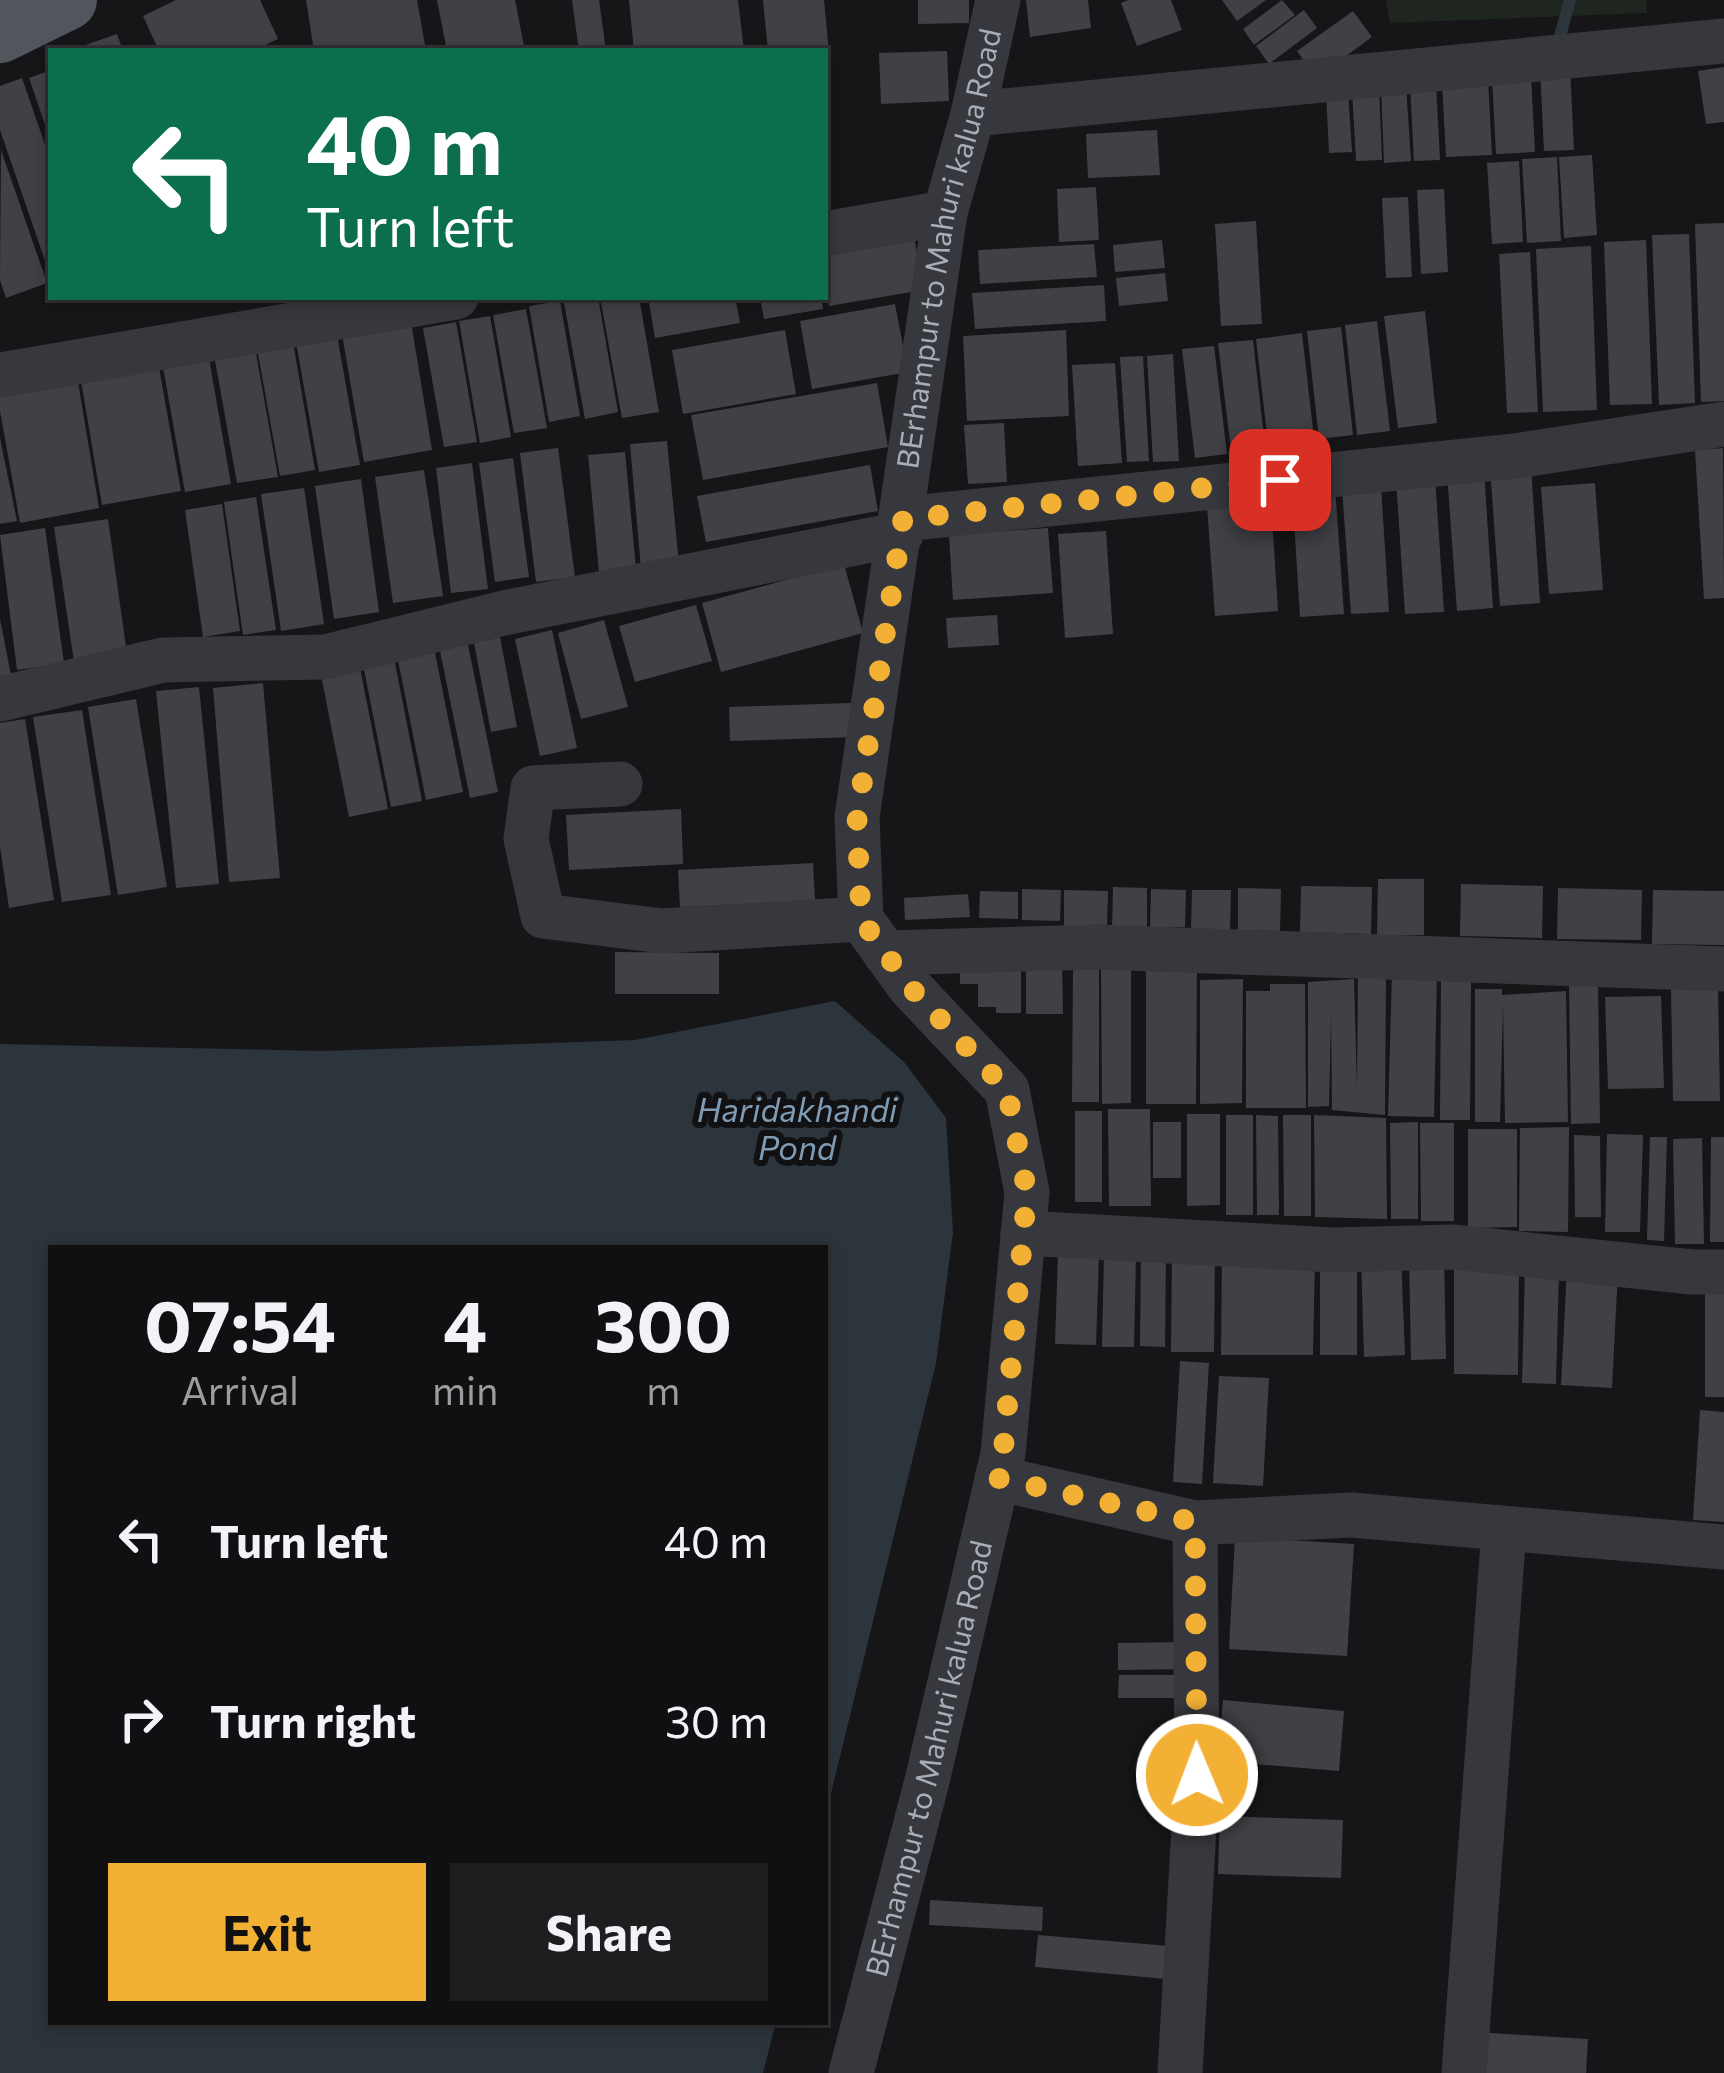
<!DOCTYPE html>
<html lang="en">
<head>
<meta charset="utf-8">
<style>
  :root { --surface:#101012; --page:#1e1e20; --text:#f1f3f6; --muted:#9c9d9f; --line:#303032; --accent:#f2b134 }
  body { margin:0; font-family:Commissioner,sans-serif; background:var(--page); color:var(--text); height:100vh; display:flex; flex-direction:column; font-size:45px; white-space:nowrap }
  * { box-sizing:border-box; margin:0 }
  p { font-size:39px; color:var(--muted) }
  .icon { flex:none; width:66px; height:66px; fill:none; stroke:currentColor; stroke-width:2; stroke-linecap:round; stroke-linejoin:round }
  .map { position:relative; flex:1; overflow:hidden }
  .details { position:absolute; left:48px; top:1245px; width:780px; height:780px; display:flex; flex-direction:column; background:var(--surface); border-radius:0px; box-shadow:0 6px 18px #0003,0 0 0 3px var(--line) }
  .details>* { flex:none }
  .guide { position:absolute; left:48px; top:48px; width:780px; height:252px; border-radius:0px; box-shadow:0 6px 18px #0003,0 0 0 3px var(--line); background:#0b6e4f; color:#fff; overflow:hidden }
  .pin { position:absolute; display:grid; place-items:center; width:102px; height:102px; color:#fff; margin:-51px; border-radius:24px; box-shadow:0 6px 18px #0006 }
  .me { position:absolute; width:132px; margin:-66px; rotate:359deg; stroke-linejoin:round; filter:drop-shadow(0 0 9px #0008) }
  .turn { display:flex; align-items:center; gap:42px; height:252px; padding:0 60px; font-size:54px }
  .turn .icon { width:156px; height:156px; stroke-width:2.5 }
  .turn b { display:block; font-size:84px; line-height:102px }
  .eta { display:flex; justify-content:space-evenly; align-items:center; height:204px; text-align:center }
  .eta b { font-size:72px; font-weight:700; line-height:84px }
  .action { display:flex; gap:24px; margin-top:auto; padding:24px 60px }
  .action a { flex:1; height:138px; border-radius:0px; background:var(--accent); color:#111; font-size:48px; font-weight:700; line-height:138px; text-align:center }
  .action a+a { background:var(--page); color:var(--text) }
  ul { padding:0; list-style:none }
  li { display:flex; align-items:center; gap:36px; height:180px; padding:0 60px }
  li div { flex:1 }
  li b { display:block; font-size:45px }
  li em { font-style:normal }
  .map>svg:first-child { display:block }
  .green { fill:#1e261f }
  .water { fill:#2c353c }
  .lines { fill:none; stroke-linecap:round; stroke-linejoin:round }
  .stream { stroke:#2c353c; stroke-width:12 }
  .building { fill:#404145 }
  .minor { stroke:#37383d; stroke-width:45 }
  .major { stroke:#53555c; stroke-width:60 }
  .route { stroke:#f2b134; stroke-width:21; stroke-dasharray:0 37.8 }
  .labels { text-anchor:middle; stroke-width:12; stroke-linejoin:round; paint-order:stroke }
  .street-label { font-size:30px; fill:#a8adb8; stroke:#111113 }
  .water-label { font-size:33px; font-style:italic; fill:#7f9bb3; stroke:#111113 }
</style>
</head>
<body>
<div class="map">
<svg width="1724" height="2073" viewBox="0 0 1724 2073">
  <rect width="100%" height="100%" fill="#161618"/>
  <path class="green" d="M 1386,0 L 1646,0 L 1647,13 L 1390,23 Z"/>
  <path class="water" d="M 835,1001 L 904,1062 L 946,1118 L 953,1232 L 936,1363 L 825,1818 L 825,1248 L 51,1248 L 51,2022 L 776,2022 L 763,2073 L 0,2073 L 0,1044 L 324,1051 L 635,1040 Z"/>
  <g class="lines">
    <path class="stream" d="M 1557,47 L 1570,0"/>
  </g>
  <g class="building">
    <path d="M 176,0 L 260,0 L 278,39 L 252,51 L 159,51 L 143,16 Z"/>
    <path d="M 306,0 L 417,0 L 426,51 L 314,51 Z"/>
    <path d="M 437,0 L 515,0 L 525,51 L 447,51 Z"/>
    <path d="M 572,0 L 599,0 L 606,51 L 579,51 Z"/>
    <path d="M 629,0 L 738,0 L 744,51 L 634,51 Z"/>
    <path d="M 763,0 L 824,0 L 831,75 L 825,75 L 825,51 L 768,51 Z"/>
    <path d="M 918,0 L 969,0 L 969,23 L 918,24 Z"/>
    <path d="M 1026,0 L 1088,0 L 1091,28 L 1030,37 Z"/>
    <path d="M 1128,0 L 1171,0 L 1182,30 L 1137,46 L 1121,3 Z"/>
    <path d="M 1222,0 L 1266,0 L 1237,21 Z"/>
    <path d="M 1282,0 L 1295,15 L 1254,45 L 1243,29 Z"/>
    <path d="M 1304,10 L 1317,28 L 1269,64 L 1256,46 Z"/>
    <path d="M 1353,11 L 1372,37 L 1316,78 L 1297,51 Z"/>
    <path d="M 117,34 L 123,51 L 71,51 L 71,50 Z"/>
    <path d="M 947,51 L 949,101 L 881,104 L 879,53 Z"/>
    <path d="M 1570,67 L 1574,150 L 1544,151 L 1540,68 Z"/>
    <path d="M 1724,67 L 1724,122 L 1706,124 L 1698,71 Z"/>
    <path d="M 51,70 L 51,139 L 50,139 L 29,78 Z"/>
    <path d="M 1531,75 L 1535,152 L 1496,154 L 1492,77 Z"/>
    <path d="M 22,78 L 51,162 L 50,275 L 0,130 L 0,86 Z"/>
    <path d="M 1488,80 L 1492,155 L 1446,157 L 1442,82 Z"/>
    <path d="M 1436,84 L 1440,160 L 1414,161 L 1410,85 Z"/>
    <path d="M 1406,85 L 1411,161 L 1384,163 L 1381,87 Z"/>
    <path d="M 1379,89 L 1382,160 L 1356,161 L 1352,90 Z"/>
    <path d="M 1348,90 L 1352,152 L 1329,153 L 1326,92 Z"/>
    <path d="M 1157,130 L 1160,175 L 1088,178 L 1086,134 Z"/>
    <path d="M 1,150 L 47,283 L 6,298 L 0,280 Z"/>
    <path d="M 1592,155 L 1597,235 L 1564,238 L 1559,157 Z"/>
    <path d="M 1557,157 L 1561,241 L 1527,243 L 1522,159 Z"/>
    <path d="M 1519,161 L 1523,242 L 1492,244 L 1487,163 Z"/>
    <path d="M 1096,187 L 1099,240 L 1059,242 L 1057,189 Z"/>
    <path d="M 1444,189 L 1448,272 L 1421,274 L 1417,190 Z"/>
    <path d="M 1408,197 L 1412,277 L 1386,278 L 1382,198 Z"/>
    <path d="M 1256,221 L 1262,324 L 1221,326 L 1215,224 Z"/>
    <path d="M 1724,223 L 1724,401 L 1701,402 L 1695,224 Z"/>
    <path d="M 912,224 L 923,290 L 829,306 L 825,240 Z"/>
    <path d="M 1689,234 L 1695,403 L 1659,405 L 1652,235 Z"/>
    <path d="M 1162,240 L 1165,268 L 1115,272 L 1113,245 Z"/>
    <path d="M 1646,240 L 1652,404 L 1610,405 L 1604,242 Z"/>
    <path d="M 1094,244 L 1097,277 L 980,284 L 978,250 Z"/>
    <path d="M 1591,246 L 1597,410 L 1543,412 L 1536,249 Z"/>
    <path d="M 1530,252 L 1538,412 L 1507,413 L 1499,254 Z"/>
    <path d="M 1165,273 L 1168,301 L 1119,306 L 1116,278 Z"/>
    <path d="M 1104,285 L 1106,321 L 975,329 L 972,293 Z"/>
    <path d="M 563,297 L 598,297 L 618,412 L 585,419 Z"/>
    <path d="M 600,297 L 639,297 L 659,412 L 622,418 Z"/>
    <path d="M 648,297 L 735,297 L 740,323 L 655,338 Z"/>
    <path d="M 760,297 L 821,297 L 823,309 L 764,319 Z"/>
    <path d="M 560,301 L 580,416 L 549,422 L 529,306 Z"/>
    <path d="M 895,304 L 908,372 L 812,389 L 800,321 Z"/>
    <path d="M 526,309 L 547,428 L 514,433 L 493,315 Z"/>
    <path d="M 1425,311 L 1437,423 L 1398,428 L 1384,316 Z"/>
    <path d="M 490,316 L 511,437 L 480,443 L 459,321 Z"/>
    <path d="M 1377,321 L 1390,431 L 1357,435 L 1345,325 Z"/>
    <path d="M 411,322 L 432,450 L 364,462 L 342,334 Z"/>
    <path d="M 456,322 L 477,442 L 444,447 L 423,328 Z"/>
    <path d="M 1341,327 L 1353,435 L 1319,439 L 1307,331 Z"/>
    <path d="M 785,330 L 796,394 L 683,414 L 672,350 Z"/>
    <path d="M 1066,330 L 1069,416 L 967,421 L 963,336 Z"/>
    <path d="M 1302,333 L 1314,438 L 1268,443 L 1256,339 Z"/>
    <path d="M 337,335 L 360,465 L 319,472 L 296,342 Z"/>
    <path d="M 1253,340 L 1265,446 L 1231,450 L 1218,343 Z"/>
    <path d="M 293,342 L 315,470 L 280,476 L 257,348 Z"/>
    <path d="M 1214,346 L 1227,454 L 1195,458 L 1182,349 Z"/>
    <path d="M 255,348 L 278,477 L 237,483 L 214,355 Z"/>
    <path d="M 208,353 L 231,484 L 185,492 L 162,361 Z"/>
    <path d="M 1173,354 L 1179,461 L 1153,462 L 1147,356 Z"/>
    <path d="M 1143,356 L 1149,461 L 1127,462 L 1120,357 Z"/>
    <path d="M 158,362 L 181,491 L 102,505 L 80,375 Z"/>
    <path d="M 1115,363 L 1122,463 L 1078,466 L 1072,365 Z"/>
    <path d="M 77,376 L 99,508 L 20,523 L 0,411 L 0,389 Z"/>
    <path d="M 877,383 L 888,447 L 703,480 L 691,415 Z"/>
    <path d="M 1004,423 L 1007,482 L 968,484 L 964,425 Z"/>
    <path d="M 0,438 L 17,521 L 0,524 Z"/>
    <path d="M 667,441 L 679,564 L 641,568 L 630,444 Z"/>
    <path d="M 558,448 L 575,577 L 536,582 L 520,453 Z"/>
    <path d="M 1723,448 L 1724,598 L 1704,599 L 1695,450 Z"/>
    <path d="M 625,452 L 636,569 L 599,572 L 588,455 Z"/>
    <path d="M 513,458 L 529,577 L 495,582 L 479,463 Z"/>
    <path d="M 472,463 L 488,589 L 451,593 L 436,468 Z"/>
    <path d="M 870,465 L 878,511 L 706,542 L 697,496 Z"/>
    <path d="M 1531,466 L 1540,603 L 1500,606 L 1490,468 Z"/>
    <path d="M 424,470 L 443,596 L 393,603 L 375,477 Z"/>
    <path d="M 1484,470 L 1493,608 L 1457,611 L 1447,473 Z"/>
    <path d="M 1435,477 L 1444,612 L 1405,614 L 1396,480 Z"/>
    <path d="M 361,479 L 379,612 L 334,619 L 315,486 Z"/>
    <path d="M 1595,483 L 1603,590 L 1549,594 L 1541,487 Z"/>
    <path d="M 1335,486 L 1344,614 L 1300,617 L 1292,489 Z"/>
    <path d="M 1381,486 L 1389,612 L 1351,614 L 1342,488 Z"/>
    <path d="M 304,488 L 324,624 L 281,631 L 261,494 Z"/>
    <path d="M 256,497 L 276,630 L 243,635 L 224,502 Z"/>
    <path d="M 1271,501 L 1278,611 L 1215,616 L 1207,506 Z"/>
    <path d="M 222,504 L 240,631 L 203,637 L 185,510 Z"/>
    <path d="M 108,519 L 127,654 L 74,662 L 54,527 Z"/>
    <path d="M 45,528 L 64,663 L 17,670 L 0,535 Z"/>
    <path d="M 1048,528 L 1053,593 L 953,600 L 949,535 Z"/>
    <path d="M 1106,531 L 1113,634 L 1065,638 L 1058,534 Z"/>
    <path d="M 844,564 L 863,633 L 721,672 L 702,603 Z"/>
    <path d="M 696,605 L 712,661 L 635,682 L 619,626 Z"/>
    <path d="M 997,615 L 999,645 L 948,648 L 946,618 Z"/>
    <path d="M 0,619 L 11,675 L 0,677 Z"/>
    <path d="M 604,620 L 628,707 L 581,719 L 558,633 Z"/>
    <path d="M 552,630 L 577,748 L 540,756 L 515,639 Z"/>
    <path d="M 500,637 L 517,727 L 491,732 L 474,643 Z"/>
    <path d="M 467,640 L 498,792 L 470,798 L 439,646 Z"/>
    <path d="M 434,648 L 463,792 L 426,800 L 397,655 Z"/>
    <path d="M 394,658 L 422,801 L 391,807 L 363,664 Z"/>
    <path d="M 360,668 L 388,809 L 349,817 L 321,675 Z"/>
    <path d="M 263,683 L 280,878 L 229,882 L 213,688 Z"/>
    <path d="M 199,687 L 219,884 L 176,888 L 156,691 Z"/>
    <path d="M 136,699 L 167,887 L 118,895 L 88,707 Z"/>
    <path d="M 851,703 L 853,737 L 730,741 L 729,707 Z"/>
    <path d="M 82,710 L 111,895 L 62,902 L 33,717 Z"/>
    <path d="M 25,719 L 54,900 L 9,908 L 0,847 L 0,723 Z"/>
    <path d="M 681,809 L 683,864 L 569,870 L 566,815 Z"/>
    <path d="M 813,863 L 815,901 L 680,907 L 678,870 Z"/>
    <path d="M 1378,879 L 1424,879 L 1424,935 L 1377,935 Z"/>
    <path d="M 1461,884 L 1543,886 L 1542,938 L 1460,936 Z"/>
    <path d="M 1301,886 L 1372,887 L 1371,934 L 1300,932 Z"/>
    <path d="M 1113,887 L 1147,888 L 1147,929 L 1112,928 Z"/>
    <path d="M 1238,888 L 1281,889 L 1280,931 L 1238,930 Z"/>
    <path d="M 1558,888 L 1642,890 L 1641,940 L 1557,939 Z"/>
    <path d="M 1022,889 L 1061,890 L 1060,921 L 1022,920 Z"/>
    <path d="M 1151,889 L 1186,890 L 1185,927 L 1150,927 Z"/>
    <path d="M 1064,890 L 1108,891 L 1107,926 L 1064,926 Z"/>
    <path d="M 1192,890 L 1231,890 L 1230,931 L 1191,931 Z"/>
    <path d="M 1653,890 L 1724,891 L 1724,945 L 1652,944 Z"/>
    <path d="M 980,891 L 1018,892 L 1018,919 L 979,918 Z"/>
    <path d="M 968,894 L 970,917 L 905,920 L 904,898 Z"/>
    <path d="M 615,952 L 719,953 L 719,994 L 615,994 Z"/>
    <path d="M 1026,958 L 1062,958 L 1063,1014 L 1026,1014 Z"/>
    <path d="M 1101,962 L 1131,962 L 1131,1103 L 1102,1104 Z"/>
    <path d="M 960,963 L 1021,963 L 1021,1013 L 996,1013 L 996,1007 L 978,1007 L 978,984 L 960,984 Z"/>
    <path d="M 1146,963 L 1197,963 L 1196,1104 L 1146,1104 Z"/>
    <path d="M 1073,965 L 1099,965 L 1099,1102 L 1072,1102 Z"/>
    <path d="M 1392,972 L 1437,973 L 1434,1117 L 1388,1116 Z"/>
    <path d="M 1358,976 L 1386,977 L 1385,1115 L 1332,1110 L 1331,1016 L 1329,1106 L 1308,1107 L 1308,982 L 1354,979 L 1357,1087 Z"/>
    <path d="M 1243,979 L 1242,1103 L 1200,1104 L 1200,980 Z"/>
    <path d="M 1441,980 L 1471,980 L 1470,1120 L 1440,1120 Z"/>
    <path d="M 1270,984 L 1305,984 L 1306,1108 L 1246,1108 L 1246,991 L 1270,991 Z"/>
    <path d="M 1569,985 L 1598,985 L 1600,1123 L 1571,1124 Z"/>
    <path d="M 1718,988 L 1720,1101 L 1673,1101 L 1671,989 Z"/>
    <path d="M 1475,989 L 1502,989 L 1502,995 L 1566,991 L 1568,1122 L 1505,1123 L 1503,1005 L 1500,1122 L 1475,1122 Z"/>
    <path d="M 1661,996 L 1664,1088 L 1608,1089 L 1605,997 Z"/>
    <path d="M 1108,1109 L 1150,1109 L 1151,1206 L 1109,1206 Z"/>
    <rect x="1075" y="1111" width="27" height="91"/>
    <path d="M 1187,1114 L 1220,1114 L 1220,1205 L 1187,1206 Z"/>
    <rect x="1226" y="1115" width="27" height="100"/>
    <path d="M 1256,1115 L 1278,1116 L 1279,1215 L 1257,1215 Z"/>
    <path d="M 1283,1115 L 1311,1115 L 1311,1216 L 1284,1216 Z"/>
    <path d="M 1314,1115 L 1386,1118 L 1387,1219 L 1315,1217 Z"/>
    <rect x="1153" y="1122" width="28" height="56"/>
    <path d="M 1418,1122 L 1418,1219 L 1391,1219 L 1390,1123 Z"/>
    <path d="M 1420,1123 L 1454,1123 L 1454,1221 L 1421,1221 Z"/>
    <path d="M 1569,1127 L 1568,1232 L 1519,1231 L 1520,1128 Z"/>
    <path d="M 1468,1129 L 1517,1129 L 1517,1227 L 1468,1228 Z"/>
    <path d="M 1607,1134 L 1643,1135 L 1640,1232 L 1605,1232 Z"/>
    <path d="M 1574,1135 L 1600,1136 L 1601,1217 L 1575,1217 Z"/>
    <path d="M 1650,1137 L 1667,1137 L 1664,1241 L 1647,1240 Z"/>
    <path d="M 1711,1137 L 1724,1137 L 1724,1242 L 1710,1242 Z"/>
    <path d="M 1702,1138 L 1704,1244 L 1675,1244 L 1673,1139 Z"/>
    <path d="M 1172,1250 L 1215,1251 L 1214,1352 L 1171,1352 Z"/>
    <path d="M 1141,1252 L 1166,1252 L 1165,1347 L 1140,1346 Z"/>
    <path d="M 1058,1253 L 1099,1254 L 1096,1345 L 1055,1344 Z"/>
    <path d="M 1222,1253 L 1315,1254 L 1313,1355 L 1221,1355 Z"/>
    <path d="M 1444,1253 L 1446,1359 L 1411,1360 L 1409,1254 Z"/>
    <path d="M 1104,1254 L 1136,1255 L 1134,1347 L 1102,1347 Z"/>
    <path d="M 1401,1255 L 1405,1355 L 1364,1357 L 1361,1256 Z"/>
    <rect x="1320" y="1259" width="37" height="96"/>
    <path d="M 1454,1260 L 1519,1260 L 1518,1375 L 1454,1374 Z"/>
    <path d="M 1525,1268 L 1559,1269 L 1556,1384 L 1522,1383 Z"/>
    <path d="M 1567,1268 L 1618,1271 L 1612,1388 L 1561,1385 Z"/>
    <rect x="1705" y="1282" width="19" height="115"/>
    <path d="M 1180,1361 L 1209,1363 L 1202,1484 L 1173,1482 Z"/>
    <path d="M 1219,1376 L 1269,1378 L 1263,1486 L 1213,1483 Z"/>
    <path d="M 1700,1410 L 1724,1412 L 1724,1522 L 1693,1520 Z"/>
    <path d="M 1235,1537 L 1354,1544 L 1347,1656 L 1229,1649 Z"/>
    <path d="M 1189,1642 L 1189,1669 L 1118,1670 L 1118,1643 Z"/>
    <path d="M 1119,1675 L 1190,1675 L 1190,1698 L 1118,1698 Z"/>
    <path d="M 1223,1700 L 1344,1711 L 1339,1771 L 1218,1761 Z"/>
    <path d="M 1220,1816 L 1343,1820 L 1341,1878 L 1218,1874 Z"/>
    <path d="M 930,1900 L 1043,1907 L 1042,1931 L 929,1925 Z"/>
    <path d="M 1038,1935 L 1169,1946 L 1166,1979 L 1035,1967 Z"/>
    <path d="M 1476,2032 L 1588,2039 L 1586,2073 L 1474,2073 Z"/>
  </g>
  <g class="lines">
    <g class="minor">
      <path d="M 973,114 L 1724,41"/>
      <path d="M 825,234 L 945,213"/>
      <path d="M 0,375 L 456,297"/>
      <path d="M 903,519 L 1515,456 L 1724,424"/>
      <path d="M 0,699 L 163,660 L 325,657 L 504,613 L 901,534"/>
      <path d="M 620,784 L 533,788 L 526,839 L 543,916 L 662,931 L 861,919"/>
      <path d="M 885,953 L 1097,947 L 1724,969"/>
      <path d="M 1023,1233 L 1333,1250 L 1452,1247 L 1692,1272 L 1724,1272"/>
      <path d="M 997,1478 L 1195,1523 L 1351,1515 L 1724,1547"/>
      <path id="s1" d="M 851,2073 L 927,1781 L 1003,1454 L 1027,1192 L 1007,1090 L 910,987 L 861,919 L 857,817 L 945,213 L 973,114 L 998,0"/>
      <path d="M 1180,2073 L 1197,1775 L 1195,1523"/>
      <path d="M 1464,2073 L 1504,1529"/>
    </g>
    <path class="major" d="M 0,33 L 67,0"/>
  </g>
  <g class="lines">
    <path class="route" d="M 1197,1775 L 1195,1522 L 997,1478 L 1003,1454 L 1027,1192 L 1007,1090 L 910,987 L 861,919 L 857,817 L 903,519 L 1280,480"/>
  </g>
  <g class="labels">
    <g class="street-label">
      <text dy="10" stroke="none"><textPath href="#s1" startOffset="1908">BErhampur to Mahuri kalua Road</textPath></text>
      <text dy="10" stroke="none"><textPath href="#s1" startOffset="324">BErhampur to Mahuri kalua Road</textPath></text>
    </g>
    <g class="water-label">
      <text x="797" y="1122">Haridakhandi<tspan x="797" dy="38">Pond</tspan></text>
    </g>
  </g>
</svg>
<div class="pin" style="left:1280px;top:480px;background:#d93025"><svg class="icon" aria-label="arrive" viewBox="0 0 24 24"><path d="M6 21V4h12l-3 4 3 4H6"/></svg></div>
<svg class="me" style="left:1197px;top:1775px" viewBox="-20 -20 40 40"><circle r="17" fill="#f2b134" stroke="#fff" stroke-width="3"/><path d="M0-11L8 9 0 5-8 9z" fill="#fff"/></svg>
<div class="guide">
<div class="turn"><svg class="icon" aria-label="left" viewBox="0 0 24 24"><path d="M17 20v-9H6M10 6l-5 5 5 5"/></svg><div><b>40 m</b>Turn left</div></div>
</div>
<section class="details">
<div class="eta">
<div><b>07:54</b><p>Arrival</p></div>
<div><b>4</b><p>min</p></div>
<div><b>300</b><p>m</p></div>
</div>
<ul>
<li><svg class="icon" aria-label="left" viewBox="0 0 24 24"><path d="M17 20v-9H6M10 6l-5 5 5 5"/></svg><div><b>Turn left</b></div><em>40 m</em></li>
<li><svg class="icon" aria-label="right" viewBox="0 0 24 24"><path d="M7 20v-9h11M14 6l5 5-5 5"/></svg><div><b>Turn right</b></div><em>30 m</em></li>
</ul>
<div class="action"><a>Exit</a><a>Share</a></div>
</section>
</div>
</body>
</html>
